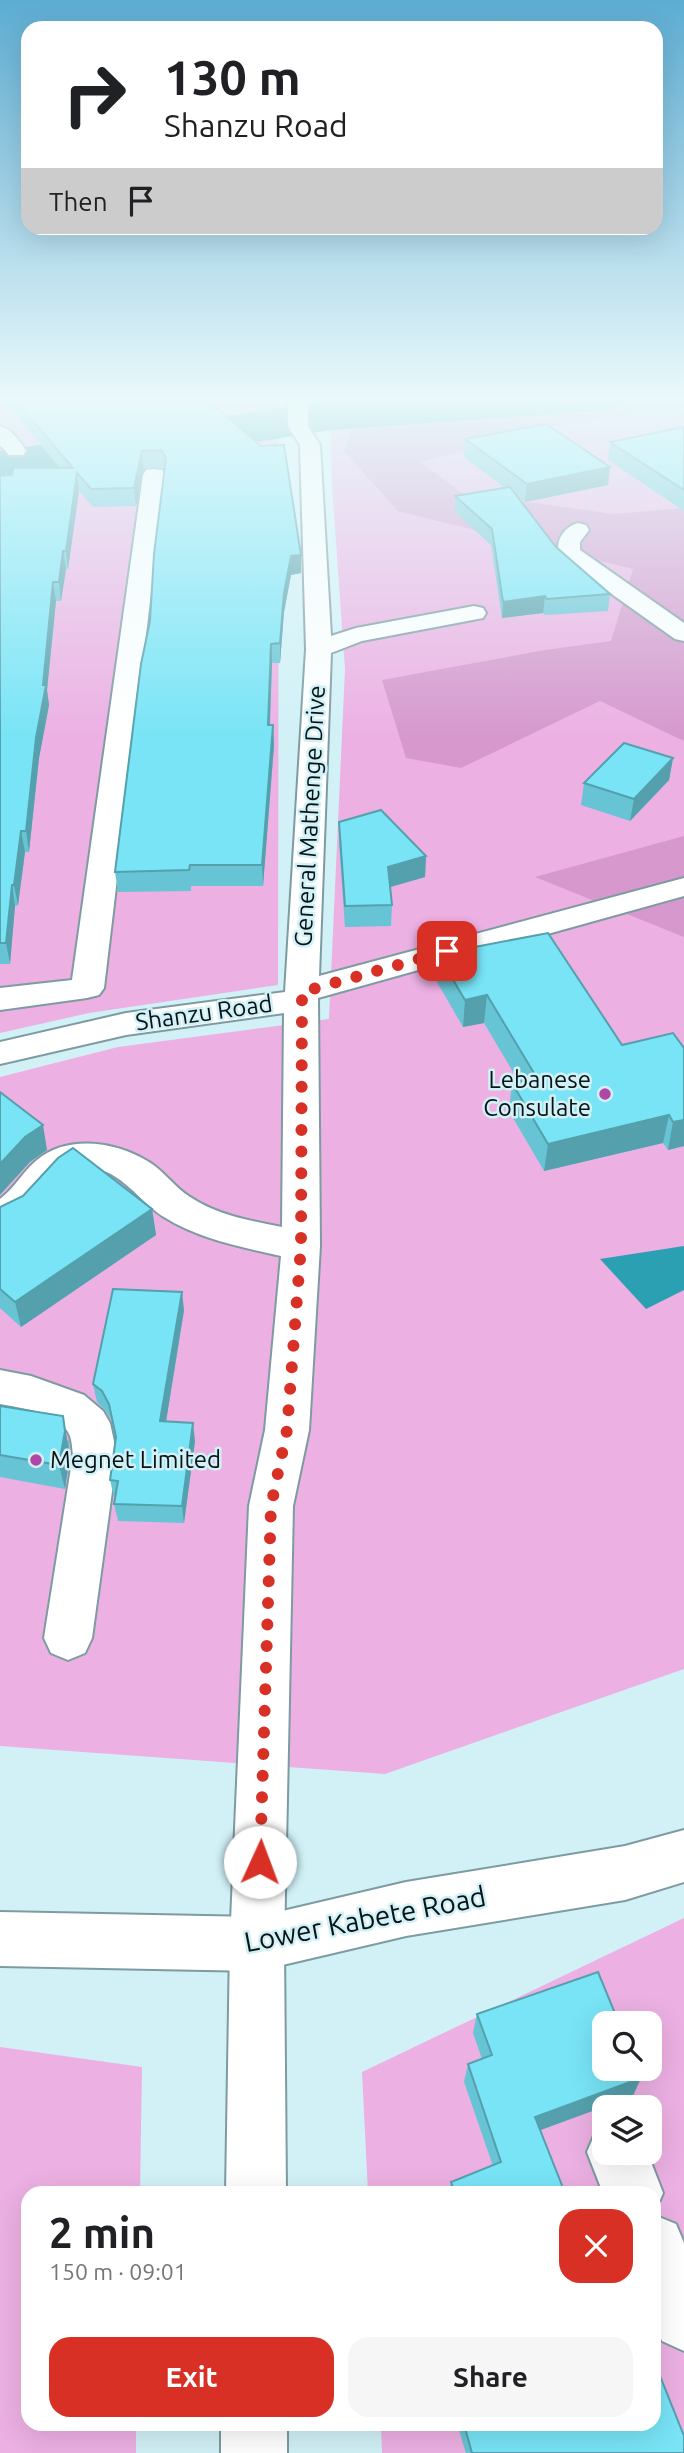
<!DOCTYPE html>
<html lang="en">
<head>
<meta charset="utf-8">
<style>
  :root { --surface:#fff; --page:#f6f6f6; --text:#202124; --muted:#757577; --accent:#d93025 }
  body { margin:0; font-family:Ubuntu,sans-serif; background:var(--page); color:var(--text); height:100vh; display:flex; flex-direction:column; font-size:26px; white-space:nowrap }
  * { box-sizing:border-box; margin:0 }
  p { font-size:23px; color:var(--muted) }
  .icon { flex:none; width:38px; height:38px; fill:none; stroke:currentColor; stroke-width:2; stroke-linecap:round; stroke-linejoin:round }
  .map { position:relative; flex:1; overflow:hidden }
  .details { position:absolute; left:21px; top:2186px; width:640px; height:245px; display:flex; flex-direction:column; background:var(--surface); border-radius:21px; box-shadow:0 7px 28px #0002 }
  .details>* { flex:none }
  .hud { position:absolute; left:21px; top:21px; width:642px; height:214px; border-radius:21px; box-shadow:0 7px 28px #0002; background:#fff; color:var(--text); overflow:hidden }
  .buttons { position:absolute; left:592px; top:2011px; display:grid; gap:14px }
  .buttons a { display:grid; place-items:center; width:70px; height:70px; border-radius:14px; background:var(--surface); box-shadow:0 7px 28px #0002; font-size:35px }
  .pin { position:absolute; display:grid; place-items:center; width:60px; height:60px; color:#fff; margin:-30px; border-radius:14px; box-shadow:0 4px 10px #0006 }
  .me { position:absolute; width:77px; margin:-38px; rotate:2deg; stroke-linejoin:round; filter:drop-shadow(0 0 5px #0008) }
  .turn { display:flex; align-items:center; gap:24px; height:147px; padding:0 28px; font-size:32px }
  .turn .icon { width:91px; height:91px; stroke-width:2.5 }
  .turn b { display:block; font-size:49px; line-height:60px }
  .then { display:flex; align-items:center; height:66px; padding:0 28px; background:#0003; gap:14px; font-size:26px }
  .round { display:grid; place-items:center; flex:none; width:74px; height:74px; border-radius:21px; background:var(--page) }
  .headline { display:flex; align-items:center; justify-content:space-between; height:119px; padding:0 28px }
  h1 { font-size:42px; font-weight:700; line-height:52px }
  .button { display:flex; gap:14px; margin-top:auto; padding:14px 28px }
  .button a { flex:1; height:80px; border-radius:21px; background:var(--accent); color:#fff; font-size:28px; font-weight:700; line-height:80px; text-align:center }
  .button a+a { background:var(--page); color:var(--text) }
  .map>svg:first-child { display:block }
  .green { fill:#ecb0e3; fill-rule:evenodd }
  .forest { fill:#d698cd }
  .water { fill:#2aa0b2 }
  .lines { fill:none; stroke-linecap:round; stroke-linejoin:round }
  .river { fill:#2aa0b2; fill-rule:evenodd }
  .minor-casing { stroke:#7d9ba1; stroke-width:4 }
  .major-casing { stroke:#7d9ba1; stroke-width:4 }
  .minor { fill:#fff; fill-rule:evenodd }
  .major { fill:#fff; fill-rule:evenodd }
  .wall { fill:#67c4d4 }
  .shaded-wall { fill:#54a0ac }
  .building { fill:#78e4f6; stroke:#54a0ac; stroke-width:2 }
  .route { stroke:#d93025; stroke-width:12; stroke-dasharray:0 21.6 }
  .poi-dot { fill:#b146a6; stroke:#d1f1f7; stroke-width:2.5 }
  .labels { text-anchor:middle; stroke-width:5; stroke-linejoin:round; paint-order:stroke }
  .street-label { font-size:24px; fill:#081315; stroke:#d1f1f7 }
  .poi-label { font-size:24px; fill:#081315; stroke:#d1f1f7; text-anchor:end }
  .near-street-label { font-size:28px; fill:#081315; stroke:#d1f1f7 }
</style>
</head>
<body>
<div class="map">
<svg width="684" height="2453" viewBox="0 0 684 2453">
  <rect width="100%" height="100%" fill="#d1f1f7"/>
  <g class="green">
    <path d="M 0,395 L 279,395 L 278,985 L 89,1013 L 0,1033 Z"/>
    <path d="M 329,395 L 684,395 L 684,1669 L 385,1774 L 0,1746 L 0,1077 L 118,1047 L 329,1019 L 345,669 L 332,486 Z"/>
    <path d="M 684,1918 L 684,2453 L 382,2453 L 381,2424 L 654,2424 L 654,2193 L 368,2193 L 362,2072 ZM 604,2023 L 649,2023 L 649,2068 L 604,2068 ZM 604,2107 L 649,2107 L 649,2152 L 604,2152 Z"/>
    <path d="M 0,2047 L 142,2067 L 140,2193 L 28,2193 L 28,2424 L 136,2424 L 136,2453 L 0,2453 Z"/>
  </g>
  <g class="forest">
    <path d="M 363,395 L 684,395 L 684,407 L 554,426 L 421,462 L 462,493 L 614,514 L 684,508 L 684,741 L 600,701 L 461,768 L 406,758 L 382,680 L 545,650 L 611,641 L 633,569 L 398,511 L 344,451 Z"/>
    <path d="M 684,836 L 684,937 L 535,877 Z"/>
  </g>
  <path class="water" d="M 684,1246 L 684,1290 L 646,1309 L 600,1259 Z"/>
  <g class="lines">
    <path class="river" d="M 403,395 L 631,395 L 624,405 L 607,410 L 331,430 L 0,483 L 0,451 L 331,400 Z"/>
    <g class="minor-casing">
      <g id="minor">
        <path d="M 288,395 L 308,395 L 308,426 L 320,445 L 331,636 L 356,628 L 474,606 L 483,608 L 486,613 L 483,618 L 362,641 L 331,653 L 319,976 L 684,878 L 684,896 L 318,998 L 320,1246 L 309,1430 L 293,1506 L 284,1944 L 286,2193 L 226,2193 L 230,1944 L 249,1506 L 265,1430 L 281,1256 C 241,1247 199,1239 164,1217 C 137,1201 116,1160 78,1170 C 60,1176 52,1194 40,1207 C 30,1219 15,1228 0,1233 L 0,1199 C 15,1188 23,1171 37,1160 C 68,1134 117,1142 149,1162 C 164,1171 175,1188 190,1197 C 217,1215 251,1221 282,1227 L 284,1013 L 126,1035 L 0,1064 L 0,1042 L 126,1013 L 285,992 L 306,649 L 300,445 L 288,426 Z"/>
        <path d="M 0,426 C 11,429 20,441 26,451 L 23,455 L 9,455 L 0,445 Z"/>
        <path d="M 154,469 L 162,470 L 165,475 L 104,988 L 99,995 L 87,998 L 0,1010 L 0,988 L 72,980 L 143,475 L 146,470 Z"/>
        <path d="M 578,523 L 586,525 L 589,530 L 580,542 L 580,550 L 684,623 L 684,641 L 675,639 L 561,558 C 553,544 563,527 578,523 Z"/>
        <path d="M 0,1370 L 31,1376 L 84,1395 L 103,1411 L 110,1423 L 117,1455 L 92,1638 L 85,1653 L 68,1660 L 51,1653 L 44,1638 L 73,1455 C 72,1448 72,1438 68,1432 C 57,1412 20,1408 0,1404 Z"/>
        <path d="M 604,2128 L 604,2152 L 647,2152 L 663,2193 L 654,2214 L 654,2193 L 603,2193 L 587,2152 L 596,2131 Z"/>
        <path d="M 654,2215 L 676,2224 L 684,2243 L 684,2351 L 662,2341 L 654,2325 Z"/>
        <rect x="221" y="2424" width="66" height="29"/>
      </g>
    </g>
    <g class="major-casing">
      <path id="major" d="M 684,1830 L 684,1882 L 625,1900 L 406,1936 L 257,1971 L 0,1966 L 0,1912 L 257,1917 L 406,1882 L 625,1846 Z"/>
    </g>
    <use href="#minor" class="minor"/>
    <use href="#major" class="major"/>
  </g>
  <g class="wall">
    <path d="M 0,395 L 201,395 L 301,573 L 291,575 L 284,612 L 280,663 L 272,663 L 270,725 L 273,725 L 274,745 L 263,886 L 191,886 L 191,891 L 118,892 L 115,872 L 150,621 L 165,471 L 162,467 L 144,469 L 136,506 L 93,507 L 79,491 L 68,569 L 66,569 L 61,601 L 56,601 L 47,690 L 49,705 L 39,758 L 29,852 L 25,852 L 18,905 L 15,906 L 10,964 L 0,964 L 0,476 L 12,475 L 60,468 Z"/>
    <path d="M 684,427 L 684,511 L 608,460 L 610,442 Z"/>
    <path d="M 465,439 L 608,485 L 525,502 L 517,496 L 556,547 L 610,594 L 608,611 L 545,615 L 543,613 L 502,618 L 491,545 L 455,512 L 455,496 L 505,488 L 464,457 Z"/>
    <path d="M 673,758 L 669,780 L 630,821 L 581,805 L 584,783 Z"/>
    <path d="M 339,822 L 426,856 L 425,877 L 390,887 L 392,905 L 391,926 L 345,927 L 339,843 Z"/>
    <path d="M 438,954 L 622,1045 L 684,1048 L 684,1146 L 668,1150 L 663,1143 L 544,1171 L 509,1111 L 512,1083 L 519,1082 L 484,1023 L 463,1027 L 437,982 Z"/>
    <path d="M 0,1207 L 152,1209 L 156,1235 L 21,1327 L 0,1308 Z"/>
    <path d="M 184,1310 L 166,1422 L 195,1441 L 184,1523 L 118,1521 L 114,1504 L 115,1498 L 114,1497 L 110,1480 L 116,1439 L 113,1422 L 105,1410 L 97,1402 L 93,1384 Z"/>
    <path d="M 0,1406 L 69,1441 L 70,1455 L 65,1489 L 0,1477 Z"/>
    <path d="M 477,2014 L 633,2096 L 540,2130 L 565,2193 L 449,2193 L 451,2182 L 493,2166 L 464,2082 L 468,2064 L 482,2059 L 473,2033 Z"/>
    <path d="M 457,2424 L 654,2424 L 684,2453 L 466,2453 Z"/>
  </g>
  <g class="shaded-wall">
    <path d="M 142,451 L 144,469 L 136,506 L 134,488 Z"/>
    <path d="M 610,467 L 608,485 L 525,502 L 527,484 Z"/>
    <path d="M 77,473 L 79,491 L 68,569 L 66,551 Z"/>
    <path d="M 63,551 L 66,569 L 61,601 L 59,582 Z"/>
    <path d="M 301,555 L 301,573 L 291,575 L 284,612 L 280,663 L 280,643 L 284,593 L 291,556 Z"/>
    <path d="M 53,582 L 56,601 L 47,690 L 49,705 L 39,758 L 29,852 L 26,831 L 43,685 Z"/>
    <path d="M 545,596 L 543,613 L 502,618 L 503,602 Z"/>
    <path d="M 271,644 L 272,663 L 269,745 L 268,725 Z"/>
    <path d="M 273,725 L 274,745 L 263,886 L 262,865 Z"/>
    <path d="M 673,758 L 669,780 L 630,821 L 634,799 Z"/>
    <path d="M 21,831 L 25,852 L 18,905 L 14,885 Z"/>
    <path d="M 426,856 L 425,877 L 387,888 L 388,867 Z"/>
    <path d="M 12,885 L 15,906 L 10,964 L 6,943 Z"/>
    <path d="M 487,995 L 484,1023 L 463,1027 L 465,1000 Z"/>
    <path d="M 669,1115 L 663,1143 L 544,1171 L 548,1144 Z"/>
    <path d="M 684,1120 L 684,1146 L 668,1150 L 673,1122 Z"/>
    <path d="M 43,1125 L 47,1150 L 30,1162 L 0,1195 L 0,1164 L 25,1137 Z"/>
    <path d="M 152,1209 L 156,1235 L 21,1327 L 15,1302 Z"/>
    <path d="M 182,1292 L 184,1310 L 163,1440 L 160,1421 Z"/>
    <path d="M 63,1416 L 70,1455 L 65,1489 L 59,1465 Z"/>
    <path d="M 193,1423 L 195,1441 L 184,1523 L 182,1506 Z"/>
    <path d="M 641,2078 L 633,2096 L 530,2134 L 535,2117 Z"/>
  </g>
  <g class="building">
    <path d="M 11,395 L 201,395 L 261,446 L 284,445 L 301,555 L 291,556 L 284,593 L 280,643 L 271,644 L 268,725 L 273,725 L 262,865 L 190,865 L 189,870 L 115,872 L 141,664 L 150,621 L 154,554 L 166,458 L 161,450 L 142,451 L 134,488 L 91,489 L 77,473 L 66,551 L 63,551 L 59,582 L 53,582 L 43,685 L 46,685 L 36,738 L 26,831 L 21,831 L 14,885 L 12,885 L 6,943 L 0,943 L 0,476 L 12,475 L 14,468 L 73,468 Z"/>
    <path d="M 546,424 L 610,467 L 527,484 L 465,439 Z"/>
    <path d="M 684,427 L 684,490 L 610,442 Z"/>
    <path d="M 510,487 L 556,547 L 610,594 L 547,599 L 545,596 L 503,602 L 492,529 L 455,496 Z"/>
    <path d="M 624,743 L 673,758 L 634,799 L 584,783 Z"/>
    <path d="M 381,810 L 426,856 L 388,867 L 392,905 L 345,906 L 339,822 Z"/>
    <path d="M 548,933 L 622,1045 L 673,1033 L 684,1048 L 684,1120 L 673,1122 L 669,1115 L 548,1144 L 512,1083 L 537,1078 L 487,995 L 465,1000 L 438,954 Z"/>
    <path d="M 0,1092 L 43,1125 L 25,1137 L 0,1164 Z"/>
    <path d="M 73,1148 L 152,1209 L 15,1302 L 0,1289 L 0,1207 L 23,1196 L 58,1158 Z"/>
    <path d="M 113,1289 L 182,1292 L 160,1421 L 193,1423 L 182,1506 L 114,1504 L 118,1481 L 110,1480 L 116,1437 L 109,1404 L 102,1391 L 93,1384 Z"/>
    <path d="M 0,1406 L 63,1416 L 65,1431 L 59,1465 L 0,1455 Z"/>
    <path d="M 598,1972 L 619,2023 L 604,2023 L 604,2068 L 637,2068 L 641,2078 L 535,2117 L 565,2193 L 455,2193 L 451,2182 L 501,2162 L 468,2064 L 492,2055 L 477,2014 Z"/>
    <path d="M 654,2361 L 684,2436 L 684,2453 L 472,2453 L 464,2424 L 654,2424 Z"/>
  </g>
  <linearGradient id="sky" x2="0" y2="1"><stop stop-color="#5cacd2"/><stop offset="0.54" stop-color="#eaf9fb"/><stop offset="1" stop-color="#eaf9fb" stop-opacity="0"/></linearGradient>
  <rect width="684" height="738" fill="url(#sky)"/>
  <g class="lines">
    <path class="route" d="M 260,1862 L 271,1506 L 287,1430 L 301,1246 L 302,992 L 447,951"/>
  </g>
  <g class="poi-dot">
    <circle cx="605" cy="1094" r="7"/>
    <circle cx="36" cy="1460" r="7"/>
  </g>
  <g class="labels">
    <g class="street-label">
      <text transform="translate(310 816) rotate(-87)" y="8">General Mathenge Drive</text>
      <text transform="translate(204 1013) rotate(-8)" y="8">Shanzu Road</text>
    </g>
    <g class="poi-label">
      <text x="591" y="1088">Lebanese<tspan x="591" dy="28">Consulate</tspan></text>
      <text x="50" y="1468" text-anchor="start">Megnet Limited</text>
    </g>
    <g class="near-street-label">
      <text transform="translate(365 1919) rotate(-11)" y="10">Lower Kabete Road</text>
    </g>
  </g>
</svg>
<div class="buttons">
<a><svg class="icon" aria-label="search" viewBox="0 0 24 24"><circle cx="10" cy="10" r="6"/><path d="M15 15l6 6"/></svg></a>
<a><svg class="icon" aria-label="layers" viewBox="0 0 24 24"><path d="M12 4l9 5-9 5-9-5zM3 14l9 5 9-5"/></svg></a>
</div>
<div class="pin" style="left:447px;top:951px;background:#d93025"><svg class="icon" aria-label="arrive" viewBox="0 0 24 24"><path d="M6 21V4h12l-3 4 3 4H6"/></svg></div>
<svg class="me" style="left:260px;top:1862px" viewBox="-20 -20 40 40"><circle r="19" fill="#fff"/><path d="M0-13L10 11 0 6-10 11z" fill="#d93025"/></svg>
<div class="hud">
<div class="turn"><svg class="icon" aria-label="right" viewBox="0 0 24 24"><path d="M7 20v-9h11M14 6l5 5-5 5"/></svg><div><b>130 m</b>Shanzu Road</div></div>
<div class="then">Then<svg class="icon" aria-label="arrive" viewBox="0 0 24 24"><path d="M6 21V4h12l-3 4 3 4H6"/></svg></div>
</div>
<section class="details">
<div class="headline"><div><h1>2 min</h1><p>150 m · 09:01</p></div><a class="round" style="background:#d93025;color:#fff"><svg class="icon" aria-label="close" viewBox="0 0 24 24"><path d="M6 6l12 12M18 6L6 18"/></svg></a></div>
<div class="button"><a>Exit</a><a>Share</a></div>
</section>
</div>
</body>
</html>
